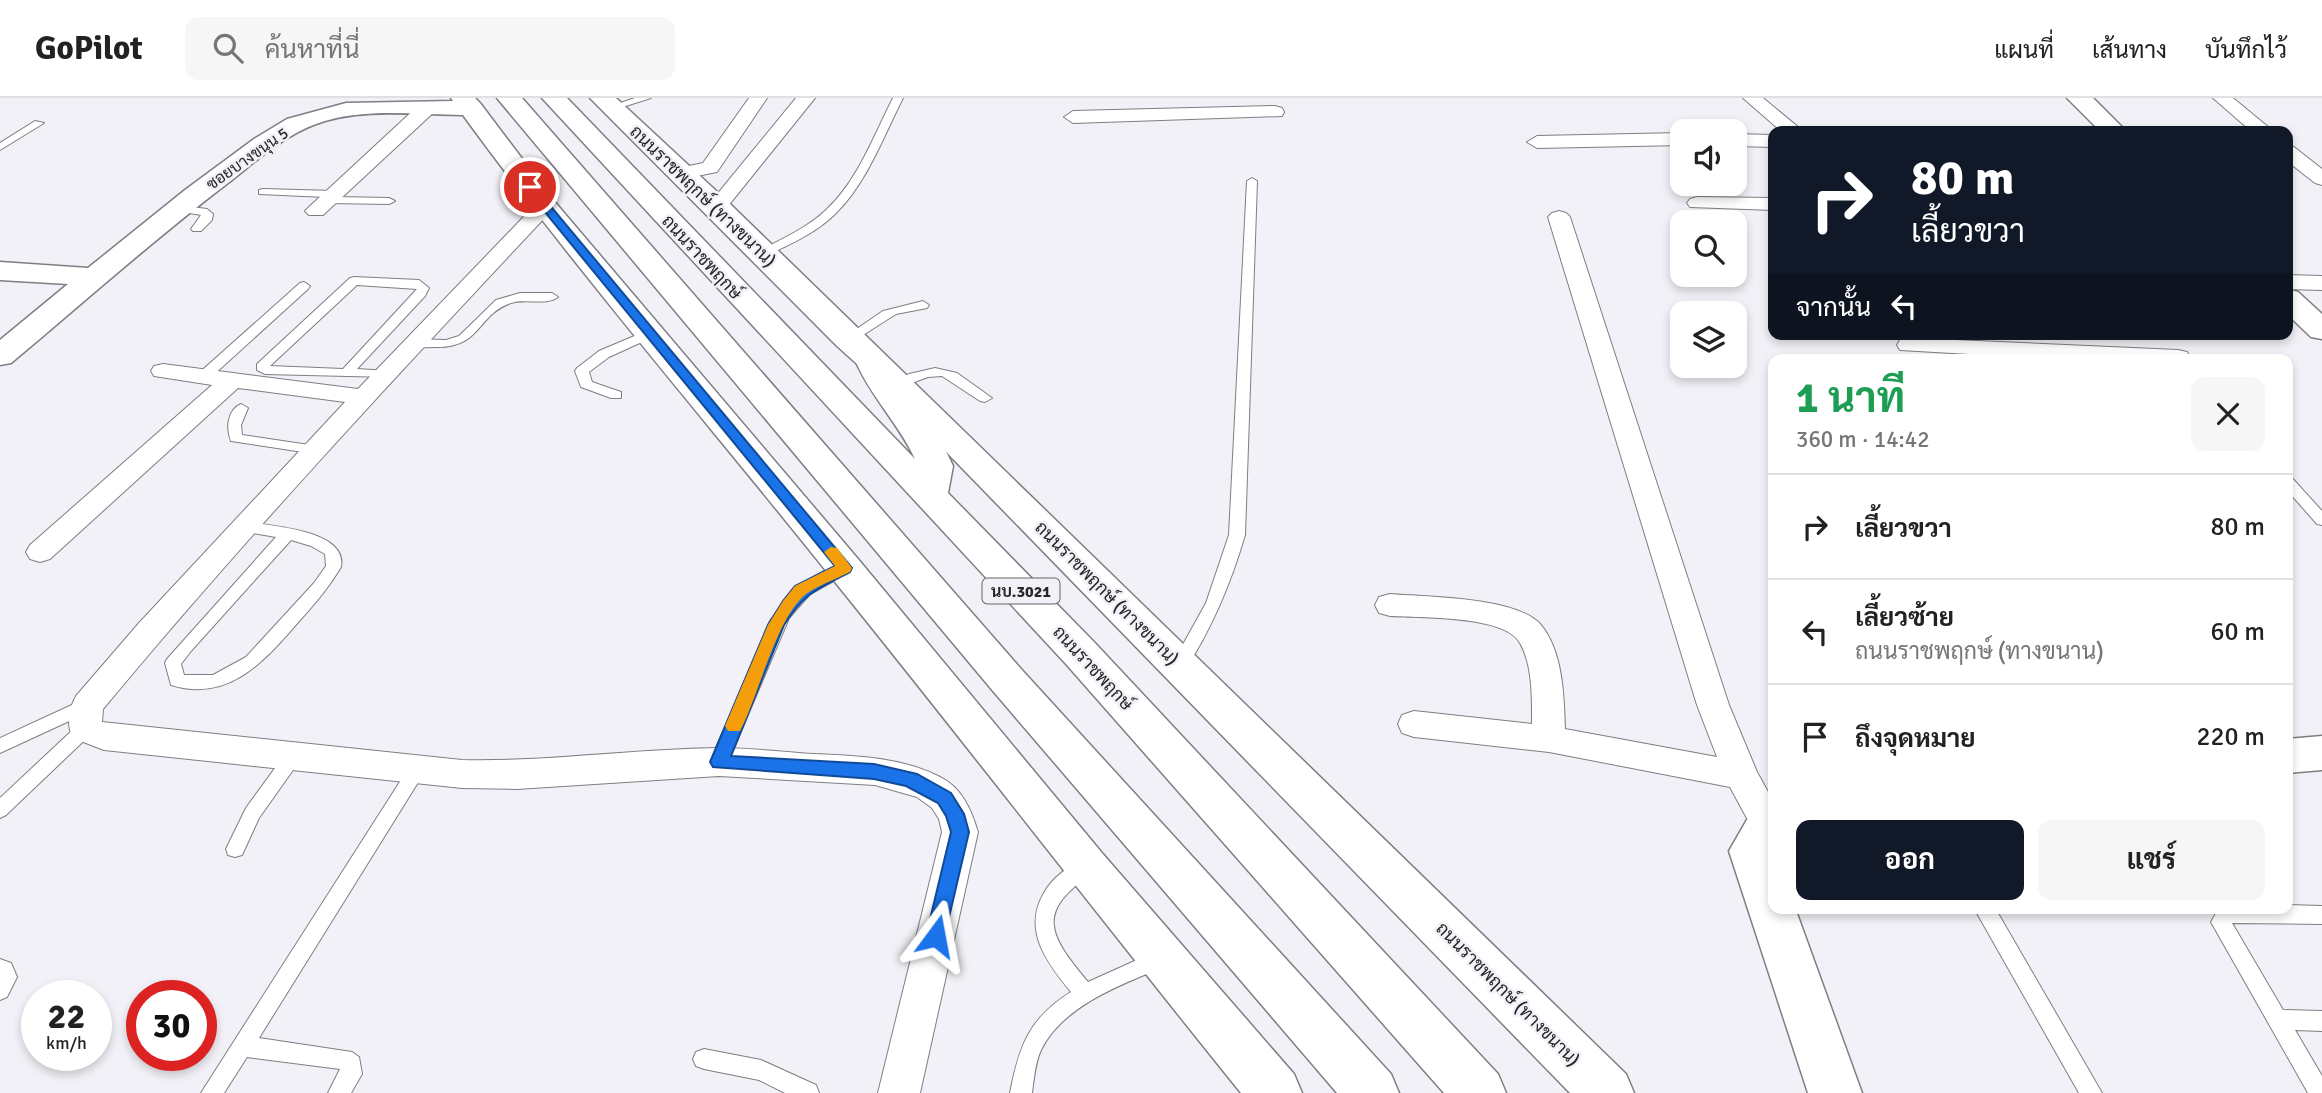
<!DOCTYPE html>
<html lang="th">
<head>
<meta charset="utf-8">
<style>
  :root { --surface:#fff; --page:#f6f6f6; --text:#222; --muted:#767676; --line:#e0e0e0; --accent:#111827 }
  body { margin:0; font-family:Signika,Sarabun,sans-serif; background:var(--page); color:var(--text); height:100vh; display:flex; flex-direction:column; font-size:26px; white-space:nowrap }
  * { box-sizing:border-box; margin:0 }
  p { font-size:23px; color:var(--muted) }
  .icon { flex:none; width:38px; height:38px; fill:none; stroke:currentColor; stroke-width:2; stroke-linecap:round; stroke-linejoin:round }
  .map { position:relative; flex:1; overflow:hidden }
  .sheet { position:absolute; left:1768px; top:256px; width:525px; height:560px; display:flex; flex-direction:column; background:var(--surface); border-radius:14px; box-shadow:0 4px 10px #0003 }
  .sheet>* { flex:none }
  .guide { position:absolute; left:1768px; top:28px; width:525px; height:214px; border-radius:14px; box-shadow:0 4px 10px #0003; background:#111827; color:#fff; overflow:hidden }
  .tools { position:absolute; left:1670px; top:21px; display:grid; gap:14px }
  .tools a { display:grid; place-items:center; width:77px; height:77px; border-radius:14px; background:var(--surface); box-shadow:0 4px 10px #0003; font-size:35px }
  .speed { position:absolute; left:21px; top:882px; display:flex; gap:14px; font-size:35px; font-weight:700; text-align:center }
  .speed>* { display:grid; place-content:center; width:91px; height:91px; border-radius:50%; background:var(--surface); box-shadow:0 4px 10px #0003; line-height:1 }
  .speed small { font-size:18px; font-weight:400 }
  .speed .limit { border:10px solid #d22; background:#fff; color:#111 }
  .pin { position:absolute; display:grid; place-items:center; width:60px; height:60px; color:#fff; margin:-30px; border:4px solid #fff; border-radius:50%; box-shadow:0 2px 7px #0007 }
  .me { position:absolute; width:77px; margin:-38px; rotate:13deg; stroke-linejoin:round; filter:drop-shadow(0 0 5px #0008) }
  .turn { display:flex; align-items:center; gap:24px; height:147px; padding:0 28px; font-size:32px }
  .turn .icon { width:91px; height:91px; stroke-width:2.5 }
  .turn b { display:block; font-size:49px; line-height:60px }
  .then { display:flex; align-items:center; height:66px; padding:0 28px; background:#0003; gap:14px; font-size:26px }
  .round { display:grid; place-items:center; flex:none; width:74px; height:74px; border-radius:14px; background:var(--page) }
  .overview { display:flex; align-items:center; justify-content:space-between; height:119px; padding:0 28px }
  h1 { font-size:42px; font-weight:700; line-height:52px; color:#1e9e55 }
  .button { display:flex; gap:14px; margin-top:auto; padding:14px 28px }
  .button a { flex:1; height:80px; border-radius:14px; background:var(--accent); color:#fff; font-size:28px; font-weight:700; line-height:80px; text-align:center }
  .button a+a { background:var(--page); color:var(--text) }
  ul { padding:0; list-style:none }
  li { display:flex; align-items:center; gap:21px; height:105px; padding:0 28px; border-top:2px solid var(--line) }
  li div { flex:1 }
  li b { display:block; font-size:26px }
  li em { font-style:normal }
  header { display:flex; align-items:center; gap:42px; box-sizing:border-box; height:98px; padding:0 35px; background:var(--surface); border-bottom:2px solid var(--line) }
  header strong { font-size:33px }
  nav { display:flex; gap:38px; margin-inline-start:auto; font-size:24px }
  .search { width:490px; height:63px; background:var(--page); display:flex; align-items:center; gap:18px; box-sizing:border-box; padding:0 24px; border-radius:14px; color:var(--muted); font-size:26px }
  .map>svg:first-child { display:block }
  .lines { fill:none; stroke-linecap:round; stroke-linejoin:round }
  .lane-casing { stroke:#7e7e83; stroke-width:2 }
  .street-casing { stroke:#7e7e83; stroke-width:2 }
  .secondary-casing { stroke:#7e7e83; stroke-width:3 }
  .primary-casing { stroke:#7e7e83; stroke-width:3 }
  .lane { fill:#fff; fill-rule:evenodd }
  .street { fill:#fff; fill-rule:evenodd }
  .secondary { fill:#fff; fill-rule:evenodd }
  .primary { fill:#fff; fill-rule:evenodd }
  .route { fill:#1a73e8; stroke:#114b97; stroke-width:2 }
  .slow { fill:#f59e0b }
  .labels { text-anchor:middle; stroke-width:5; stroke-linejoin:round; paint-order:stroke }
  .far-street-label { font-size:16px; fill:#272729; stroke:#f1f1f7 }
  .shield { fill:#f1f1f7; stroke:#646467; stroke-width:2 }
  .shield-label { font-size:16px; font-weight:bold; fill:#272729 }
  .street-label { font-size:18px; fill:#272729; stroke:#f1f1f7 }
</style>
</head>
<body>
<header>
<strong>GoPilot</strong>
<div class="search"><svg class="icon" aria-label="search" viewBox="0 0 24 24"><circle cx="10" cy="10" r="6"/><path d="M15 15l6 6"/></svg>ค้นหาที่นี่</div>
<nav><a>แผนที่</a><a>เส้นทาง</a><a>บันทึกไว้</a></nav>
</header>
<div class="map">
<svg width="2322" height="995" viewBox="0 0 2322 995">
  <rect width="100%" height="100%" fill="#f1f1f7"/>
  <g class="lines">
    <g class="lane-casing">
      <g id="lane">
        <path d="M 635,0 L 651,0 L 613,12 L 608,9 Z"/>
        <path d="M 893,0 L 903,0 C 883,39 867,85 835,116 C 816,135 790,146 766,158 L 758,158 L 758,154 C 781,141 808,130 827,111 C 858,82 874,37 893,0 Z"/>
        <path d="M 35,23 L 44,25 L 0,52 L 0,45 Z"/>
        <path d="M 1252,80 L 1257,83 L 1245,437 C 1231,485 1212,530 1185,572 L 1173,572 L 1171,568 L 1206,505 L 1229,437 L 1247,83 Z"/>
        <path d="M 263,91 L 334,93 L 339,96 L 336,99 L 389,100 L 395,103 L 389,106 L 327,105 L 321,102 L 326,99 L 259,96 L 259,92 Z"/>
        <path d="M 176,107 L 207,111 L 213,116 L 212,122 L 201,133 L 193,133 L 191,131 L 201,117 L 172,112 L 170,110 Z"/>
        <path d="M 354,179 L 419,182 L 429,190 L 425,198 L 357,271 L 389,273 L 389,279 L 265,276 L 257,272 L 257,266 L 350,180 ZM 357,187 L 417,191 L 343,271 L 270,268 Z"/>
        <path d="M 304,184 L 310,188 L 308,191 L 209,281 L 199,281 L 199,275 L 300,185 Z"/>
        <path d="M 520,195 L 552,195 L 558,199 C 547,208 525,200 511,205 C 476,217 482,251 434,249 C 424,249 415,251 408,245 L 414,241 L 446,242 L 459,238 L 496,202 Z"/>
        <path d="M 923,203 L 929,207 L 927,210 L 896,216 L 852,244 L 844,244 L 842,241 L 883,213 Z"/>
        <path d="M 651,231 L 655,232 L 655,238 L 609,259 L 589,274 L 592,284 L 621,294 L 621,300 L 611,300 L 581,289 L 575,273 L 577,270 L 599,253 Z"/>
        <path d="M 935,270 L 957,275 L 992,300 L 985,304 L 980,303 L 942,278 L 928,279 L 898,290 L 891,286 L 909,276 Z"/>
        <path d="M 241,306 L 248,310 L 241,327 L 242,337 L 316,348 L 323,352 L 316,356 L 231,343 C 226,331 227,312 241,306 Z"/>
        <path d="M 2287,378 L 2292,380 L 2322,413 L 2322,427 L 2317,426 L 2287,392 Z"/>
        <path d="M 246,424 C 271,428 348,432 341,469 C 328,491 311,510 294,529 C 261,567 226,604 171,587 L 165,565 L 167,561 L 276,439 L 241,433 L 239,429 ZM 291,442 L 311,448 L 325,456 L 326,468 L 314,485 L 246,559 L 213,577 L 184,577 L 181,566 L 191,553 Z"/>
        <path d="M 845,465 L 853,470 L 850,474 L 810,496 L 789,520 L 728,664 L 725,669 L 719,671 L 713,669 L 710,664 L 770,523 C 789,495 812,474 845,465 Z"/>
        <path d="M 87,600 L 93,602 L 96,607 L 93,612 L 0,655 L 0,640 Z"/>
        <path d="M 85,624 L 91,626 L 94,631 L 91,636 L 6,717 L 0,720 L 0,700 L 79,626 Z"/>
        <path d="M 292,653 L 298,655 L 301,660 L 298,665 L 259,720 L 242,757 L 235,759 L 228,757 L 226,751 L 246,710 L 286,655 Z"/>
        <path d="M 416,666 L 422,668 L 425,673 L 422,678 L 259,940 L 352,954 L 359,959 L 362,976 L 351,995 L 328,995 L 340,971 L 247,959 L 224,995 L 201,995 L 410,668 Z"/>
        <path d="M 1086,761 L 1093,763 L 1096,769 L 1093,775 C 1035,814 1048,836 1088,884 L 1159,852 L 1166,854 L 1169,861 L 1166,868 C 1123,886 1063,907 1041,952 C 1035,965 1034,981 1032,995 L 1010,995 C 1019,948 1029,920 1071,894 C 1047,865 1022,832 1044,795 C 1052,780 1069,767 1086,761 Z"/>
        <path d="M 2287,807 L 2322,808 L 2322,826 L 2232,825 L 2283,912 L 2322,913 L 2322,933 L 2295,932 L 2322,978 L 2322,995 L 2308,995 L 2211,824 L 2219,810 L 2287,810 Z"/>
        <path d="M 1974,810 L 1995,810 L 2102,995 L 2079,995 Z"/>
        <path d="M 0,861 L 11,865 L 17,879 L 7,899 L 0,902 Z"/>
        <path d="M 704,951 L 761,962 L 816,987 L 819,995 L 785,995 L 759,982 L 704,971 L 696,968 L 693,961 L 696,954 Z"/>
      </g>
    </g>
    <g class="street-casing">
      <g id="street">
        <path d="M 749,0 L 767,0 L 717,74 L 682,81 L 675,79 L 672,75 L 675,71 L 703,65 Z"/>
        <path d="M 796,0 L 815,0 L 724,113 L 710,113 L 707,109 L 710,105 Z"/>
        <path d="M 1743,0 L 1763,0 L 1803,33 L 1781,33 Z"/>
        <path d="M 2213,0 L 2233,0 L 2273,33 L 2251,33 Z"/>
        <path d="M 426,5 L 433,7 L 435,11 L 433,15 L 323,117 L 309,117 L 305,113 L 309,109 L 419,7 Z"/>
        <path d="M 1275,8 L 1282,10 L 1284,14 L 1282,18 L 1073,25 L 1064,19 L 1073,13 Z"/>
        <path d="M 1682,35 L 1682,47 L 1537,50 L 1527,44 L 1537,38 Z"/>
        <path d="M 1734,36 L 1773,37 L 1773,49 L 1734,48 Z"/>
        <path d="M 2287,47 L 2294,49 L 2322,71 L 2322,87 L 2315,85 L 2287,63 Z"/>
        <path d="M 1697,99 L 1773,100 L 1773,112 L 1690,109 L 1687,105 L 1690,101 Z"/>
        <path d="M 544,103 L 551,105 L 554,109 L 551,113 C 398,276 246,439 103,611 L 102,624 L 462,662 C 548,664 633,651 718,650 C 750,650 783,654 814,656 C 857,658 901,659 940,679 C 962,690 971,711 978,734 L 920,995 L 878,995 L 942,734 L 939,721 L 932,710 L 917,699 L 875,687 L 719,678 L 517,691 L 462,690 L 104,652 L 73,640 C 66,627 69,611 76,598 L 139,525 L 345,304 L 238,290 L 50,461 L 40,464 L 30,461 L 26,454 L 30,447 L 212,287 L 154,278 L 151,273 L 154,268 L 163,266 L 358,291 L 537,105 Z"/>
        <path d="M 1559,113 L 1566,115 L 1570,119 L 1729,607 L 1757,674 L 1773,703 L 1773,740 L 1768,742 L 1756,737 L 1730,689 L 1549,654 L 1414,639 L 1402,635 L 1398,626 L 1402,617 L 1414,613 L 1532,626 C 1532,601 1533,568 1520,545 C 1505,517 1420,520 1390,518 L 1379,515 L 1375,507 L 1379,499 L 1390,496 C 1426,499 1518,499 1541,527 C 1563,554 1564,598 1565,631 L 1717,659 L 1697,607 L 1548,119 L 1552,115 Z"/>
        <path d="M 2287,177 L 2322,178 L 2322,192 L 2287,191 Z"/>
        <path d="M 1909,240 L 2178,252 L 2187,254 L 2190,259 L 2054,261 L 1900,252 L 1897,247 L 1900,242 Z"/>
      </g>
    </g>
    <g class="secondary-casing">
      <g id="secondary">
        <path d="M 451,0 L 475,0 L 480,5 L 554,103 L 858,461 L 1102,755 L 1294,976 L 1302,995 L 1241,995 C 1103,824 969,650 831,479 C 708,325 579,176 463,17 C 416,17 362,9 316,26 C 283,38 255,64 228,85 C 153,142 83,205 11,265 L 0,267 L 0,242 L 68,186 L 0,182 L 0,164 L 88,170 L 185,92 L 254,41 L 287,21 L 346,5 L 453,3 Z"/>
        <path d="M 590,0 L 616,0 L 727,103 L 1626,976 L 1634,995 L 1570,995 L 887,293 L 837,248 Z"/>
        <path d="M 2067,0 L 2093,0 L 2126,33 L 2100,33 Z"/>
        <path d="M 2287,191 L 2298,194 L 2322,216 L 2322,241 L 2311,239 L 2287,216 Z"/>
        <path d="M 2322,638 L 2322,672 L 2287,675 L 2287,641 Z"/>
        <path d="M 1773,706 L 1773,810 L 1795,810 L 1862,995 L 1808,995 L 1729,753 L 1752,713 Z"/>
      </g>
    </g>
    <g class="primary-casing">
      <g id="primary">
        <path d="M 497,0 L 522,0 L 1021,571 L 1391,976 L 1399,995 L 1337,995 L 993,593 Z"/>
        <path d="M 542,0 L 567,0 L 915,361 C 899,326 871,299 856,264 L 861,257 L 872,255 L 883,257 L 897,283 L 942,345 L 953,368 L 948,395 L 1094,544 L 1498,976 L 1506,995 L 1444,995 L 1066,566 Z"/>
      </g>
    </g>
    <use href="#lane" class="lane"/>
    <use href="#street" class="street"/>
    <use href="#secondary" class="secondary"/>
    <use href="#primary" class="primary"/>
  </g>
  <path class="route" d="M 526,87 L 533,87 L 852,470 L 850,474 C 817,491 804,495 784,527 L 731,658 L 874,666 L 917,676 L 951,695 L 964,716 L 969,734 L 943,845 L 936,848 L 929,845 L 926,838 L 951,734 L 946,718 L 938,705 L 906,688 L 874,681 L 713,669 L 710,664 L 768,527 L 783,503 L 795,488 L 835,468 L 526,91 Z"/>
  <path class="slow" d="M 831,449 L 837,450 L 852,470 L 850,474 C 836,481 819,487 806,496 C 776,520 759,597 740,633 L 728,633 L 725,628 L 768,527 L 783,503 L 795,488 L 835,468 L 824,454 Z"/>
  <g class="labels">
    <g class="far-street-label">
      <text transform="translate(247 60) rotate(-35)" y="6">ซอยบางขนุน 5</text>
    </g>
    <rect class="shield" x="982.5" y="480.5" width="77" height="25" rx="5"/>
    <g class="shield-label">
      <text x="1021" y="499">นบ.3021</text>
    </g>
    <g class="street-label">
      <text transform="translate(703 98) rotate(44)" y="6">ถนนราชพฤกษ์ (ทางขนาน)</text>
      <text transform="translate(702 159) rotate(47)" y="6">ถนนราชพฤกษ์</text>
      <text transform="translate(1107 495) rotate(45)" y="6">ถนนราชพฤกษ์ (ทางขนาน)</text>
      <text transform="translate(1093 570) rotate(47)" y="6">ถนนราชพฤกษ์</text>
      <text transform="translate(1508 896) rotate(45)" y="6">ถนนราชพฤกษ์ (ทางขนาน)</text>
    </g>
  </g>
</svg>
<div class="tools">
<a><svg class="icon" aria-label="sound" viewBox="0 0 24 24"><path d="M4 9h4l5-4v14l-5-4H4zM17 9q2 3 0 6"/></svg></a>
<a><svg class="icon" aria-label="search" viewBox="0 0 24 24"><circle cx="10" cy="10" r="6"/><path d="M15 15l6 6"/></svg></a>
<a><svg class="icon" aria-label="layers" viewBox="0 0 24 24"><path d="M12 4l9 5-9 5-9-5zM3 14l9 5 9-5"/></svg></a>
</div>
<div class="speed"><div>22<small>km/h</small></div><div class="limit">30</div></div>
<div class="pin" style="left:530px;top:89px;background:#d93025"><svg class="icon" aria-label="arrive" viewBox="0 0 24 24"><path d="M6 21V4h12l-3 4 3 4H6"/></svg></div>
<svg class="me" style="left:936px;top:838px" viewBox="-20 -20 40 40"><path d="M0-17L14 15 0 8-14 15z" fill="#1a73e8" stroke="#fff" stroke-width="4"/></svg>
<div class="guide">
<div class="turn"><svg class="icon" aria-label="right" viewBox="0 0 24 24"><path d="M7 20v-9h11M14 6l5 5-5 5"/></svg><div><b>80 m</b>เลี้ยวขวา</div></div>
<div class="then">จากนั้น<svg class="icon" aria-label="left" viewBox="0 0 24 24"><path d="M17 20v-9H6M10 6l-5 5 5 5"/></svg></div>
</div>
<section class="sheet">
<div class="overview"><div><h1>1 นาที</h1><p>360 m · 14:42</p></div><a class="round"><svg class="icon" aria-label="close" viewBox="0 0 24 24"><path d="M6 6l12 12M18 6L6 18"/></svg></a></div>
<ul>
<li><svg class="icon" aria-label="right" viewBox="0 0 24 24"><path d="M7 20v-9h11M14 6l5 5-5 5"/></svg><div><b>เลี้ยวขวา</b></div><em>80 m</em></li>
<li><svg class="icon" aria-label="left" viewBox="0 0 24 24"><path d="M17 20v-9H6M10 6l-5 5 5 5"/></svg><div><b>เลี้ยวซ้าย</b><p>ถนนราชพฤกษ์ (ทางขนาน)</p></div><em>60 m</em></li>
<li><svg class="icon" aria-label="arrive" viewBox="0 0 24 24"><path d="M6 21V4h12l-3 4 3 4H6"/></svg><div><b>ถึงจุดหมาย</b></div><em>220 m</em></li>
</ul>
<div class="button"><a>ออก</a><a>แชร์</a></div>
</section>
</div>
</body>
</html>
